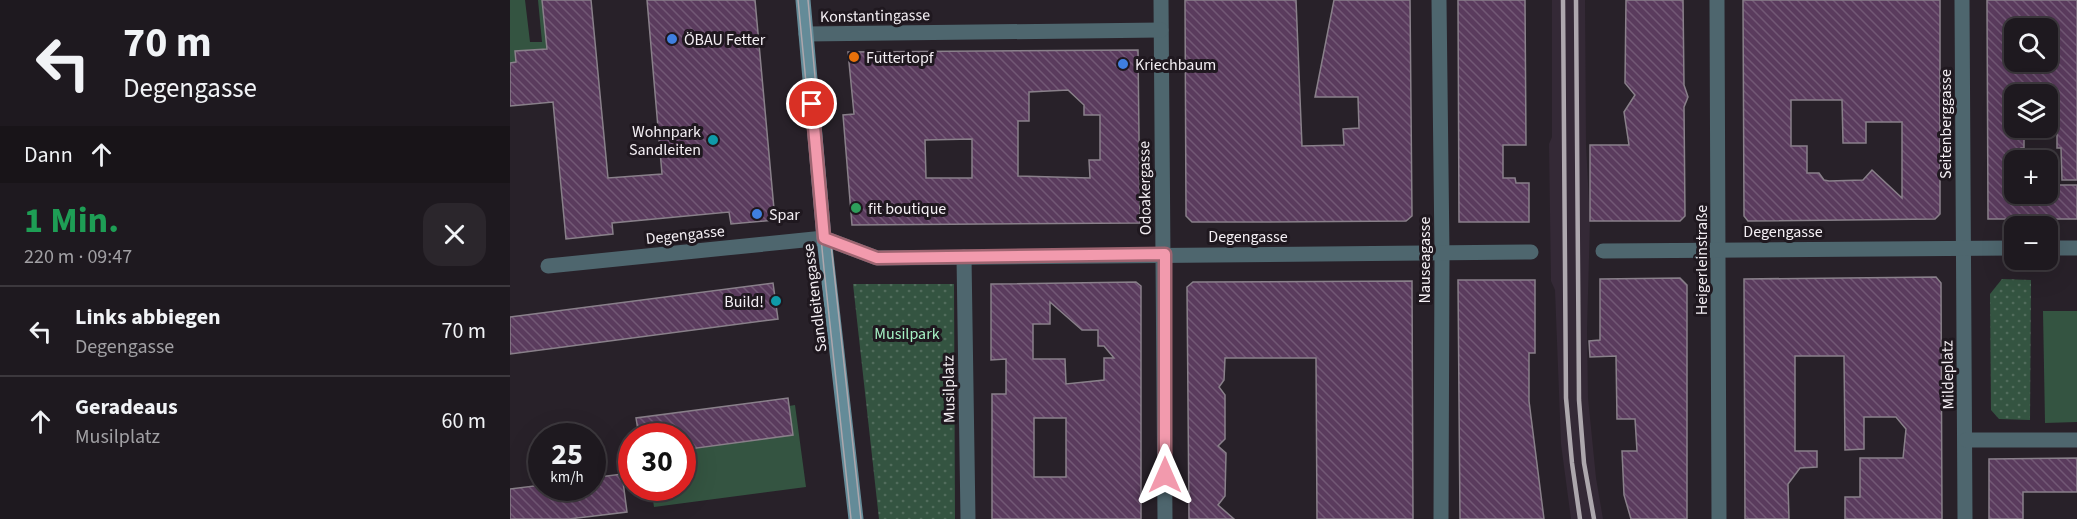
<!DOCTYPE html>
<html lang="de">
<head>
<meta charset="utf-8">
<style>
  :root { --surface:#1e191f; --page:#2b262c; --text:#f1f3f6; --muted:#a1a0a4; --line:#3c383d }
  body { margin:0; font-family:"Source Sans 3",sans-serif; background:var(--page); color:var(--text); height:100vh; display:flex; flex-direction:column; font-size:22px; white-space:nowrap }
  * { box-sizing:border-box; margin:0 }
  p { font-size:20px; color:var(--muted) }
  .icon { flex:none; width:33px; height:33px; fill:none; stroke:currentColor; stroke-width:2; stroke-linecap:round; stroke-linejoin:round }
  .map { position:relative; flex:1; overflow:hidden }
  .drawer { display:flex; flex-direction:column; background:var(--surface); width:510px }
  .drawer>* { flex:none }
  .banner { background:#1e191f; color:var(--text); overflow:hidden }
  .buttons { position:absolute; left:1494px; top:18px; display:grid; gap:12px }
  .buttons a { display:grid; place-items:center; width:54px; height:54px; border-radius:12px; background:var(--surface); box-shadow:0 6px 24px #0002,0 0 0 2px var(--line); font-size:30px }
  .speed { position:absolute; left:18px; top:423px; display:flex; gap:12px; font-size:30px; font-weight:700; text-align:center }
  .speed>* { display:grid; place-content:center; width:78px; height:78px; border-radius:50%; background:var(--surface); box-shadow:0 6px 24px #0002,0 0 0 2px var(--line); line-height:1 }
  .speed small { font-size:15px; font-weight:400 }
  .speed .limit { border:9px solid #d22; background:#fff; color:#111 }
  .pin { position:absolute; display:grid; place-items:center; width:51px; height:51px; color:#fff; margin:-26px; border:3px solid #fff; border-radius:50%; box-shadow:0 2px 6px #0007 }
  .me { position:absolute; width:66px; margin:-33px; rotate:0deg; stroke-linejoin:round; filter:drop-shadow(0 0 4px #0008) }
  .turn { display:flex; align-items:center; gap:21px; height:126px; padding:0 24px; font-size:27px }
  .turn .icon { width:78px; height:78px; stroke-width:2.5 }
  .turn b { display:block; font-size:42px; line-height:51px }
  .then { display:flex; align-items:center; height:57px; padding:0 24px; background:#0003; gap:12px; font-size:22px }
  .round { display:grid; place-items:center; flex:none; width:63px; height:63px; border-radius:18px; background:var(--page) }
  .head { display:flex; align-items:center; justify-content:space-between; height:102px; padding:0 24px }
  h1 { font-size:36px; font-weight:700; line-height:45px; color:#1e9e55 }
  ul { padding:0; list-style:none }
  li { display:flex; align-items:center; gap:18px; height:90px; padding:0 24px; border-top:2px solid var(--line) }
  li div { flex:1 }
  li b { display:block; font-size:22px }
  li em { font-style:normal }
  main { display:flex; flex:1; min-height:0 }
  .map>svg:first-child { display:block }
  .built { fill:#342936 }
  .green { fill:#345441 }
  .park { fill:url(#park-dots) }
  .building { fill:url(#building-back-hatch); stroke:#89808a; stroke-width:1.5; fill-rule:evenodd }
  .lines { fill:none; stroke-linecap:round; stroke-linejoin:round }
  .minor { stroke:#4e666e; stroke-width:15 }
  .secondary { stroke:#648b98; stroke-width:15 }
  .tram { stroke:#ada7ad; stroke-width:1.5 }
  .rail { stroke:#ada7ad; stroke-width:4.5 }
  .route-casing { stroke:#9d6470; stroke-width:15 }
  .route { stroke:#f29aad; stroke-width:10 }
  .shop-dot { fill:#3f7fe0; stroke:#1f181f; stroke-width:2 }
  .food-dot { fill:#e8710a; stroke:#1f181f; stroke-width:2 }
  .culture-dot { fill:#0f9aa8; stroke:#1f181f; stroke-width:2 }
  .leisure-dot { fill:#2e9e5b; stroke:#1f181f; stroke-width:2 }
  .labels { text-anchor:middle; stroke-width:6; stroke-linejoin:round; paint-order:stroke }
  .street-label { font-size:16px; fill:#f4eff4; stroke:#1f181f }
  .poi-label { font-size:16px; fill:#f4eff4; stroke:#1f181f; text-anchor:start }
  .park-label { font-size:16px; fill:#a6f3c5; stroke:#1f181f }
</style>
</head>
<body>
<main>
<section class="drawer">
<div class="banner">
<div class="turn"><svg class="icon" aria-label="left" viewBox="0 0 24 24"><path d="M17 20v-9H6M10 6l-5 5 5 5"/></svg><div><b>70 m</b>Degengasse</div></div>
<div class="then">Dann<svg class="icon" aria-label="ahead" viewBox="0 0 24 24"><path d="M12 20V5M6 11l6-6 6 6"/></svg></div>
</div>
<div class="head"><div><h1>1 Min.</h1><p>220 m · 09:47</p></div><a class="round"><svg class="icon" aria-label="close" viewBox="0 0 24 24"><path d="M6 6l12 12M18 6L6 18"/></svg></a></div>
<ul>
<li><svg class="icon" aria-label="left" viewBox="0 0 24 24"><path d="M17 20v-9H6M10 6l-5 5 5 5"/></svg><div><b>Links abbiegen</b><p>Degengasse</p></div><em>70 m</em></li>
<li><svg class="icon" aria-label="ahead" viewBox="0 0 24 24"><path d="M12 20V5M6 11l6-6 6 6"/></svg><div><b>Geradeaus</b><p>Musilplatz</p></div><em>60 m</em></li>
</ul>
</section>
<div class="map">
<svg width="1567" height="519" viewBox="0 0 1567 519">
  <defs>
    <pattern id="park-dots" width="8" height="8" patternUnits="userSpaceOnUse" patternTransform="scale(1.5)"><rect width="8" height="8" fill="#345441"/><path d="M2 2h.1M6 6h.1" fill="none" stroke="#526d5d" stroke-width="1.8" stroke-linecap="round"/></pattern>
    <pattern id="building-back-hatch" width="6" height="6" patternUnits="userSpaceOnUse" patternTransform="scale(1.5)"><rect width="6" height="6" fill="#5a3b5d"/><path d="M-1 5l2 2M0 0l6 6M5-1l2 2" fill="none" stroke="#725875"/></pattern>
  </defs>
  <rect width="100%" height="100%" fill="#282129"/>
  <path class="built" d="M 1042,0 L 1075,0 L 1076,145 L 1080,221 L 1077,330 L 1078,398 L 1086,478 L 1093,519 L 1061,519 L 1051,444 L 1045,290 L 1041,281 L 1039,144 L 1042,137 Z"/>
  <g class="green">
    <path d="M 0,0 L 15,0 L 20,42 L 32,42 L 28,0 L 32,0 L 37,49 L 5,51 L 6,62 L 0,63 Z"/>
    <path d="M 1533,311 L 1567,311 L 1567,422 L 1535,423 Z"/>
    <path d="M 285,405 L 296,487 L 144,507 L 141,488 L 172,488 L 173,450 L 283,435 L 279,406 Z"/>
  </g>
  <g class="park">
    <path d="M 1492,279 L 1521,280 L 1520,420 L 1489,419 L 1481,410 L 1480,294 Z"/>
    <path d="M 343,284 L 444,284 L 445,519 L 369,519 Z"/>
  </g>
  <g class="building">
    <path d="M 32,0 L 81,0 L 98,178 L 152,174 L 137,0 L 245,0 L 265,220 L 221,224 L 219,212 L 102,223 L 103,234 L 56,239 L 43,102 L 0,106 L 0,63 L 6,62 L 5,51 L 37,49 Z"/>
    <path d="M 675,0 L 786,0 L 792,146 L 834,145 L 833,129 L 849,128 L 848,97 L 805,97 L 824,0 L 900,0 L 902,216 L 896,221 L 746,222 L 682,222 L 676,216 Z"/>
    <path d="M 948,0 L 1015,0 L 1016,145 L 993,145 L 993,178 L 1005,178 L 1006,183 L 1019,183 L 1019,222 L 949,222 Z"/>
    <path d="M 1116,0 L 1173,0 L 1174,85 L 1178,97 L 1174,107 L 1175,216 L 1170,221 L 1080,221 L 1080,145 L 1119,145 L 1114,112 L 1125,95 L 1115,83 Z"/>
    <path d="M 1233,0 L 1430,0 L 1430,214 L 1425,219 L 1238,221 L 1234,216 ZM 1281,100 L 1332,100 L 1333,143 L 1356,143 L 1356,122 L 1392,122 L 1392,198 L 1362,170 L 1353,180 L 1319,181 L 1314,180 L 1309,173 L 1297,173 L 1297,146 L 1281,146 Z"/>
    <path d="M 1477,0 L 1567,0 L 1567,180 L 1552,180 L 1551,148 L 1547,148 L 1547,130 L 1538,130 L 1538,94 L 1504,94 L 1504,128 L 1514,128 L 1514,148 L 1511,148 L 1511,160 L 1504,160 L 1504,194 L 1538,194 L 1538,185 L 1567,185 L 1567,219 L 1478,219 ZM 1504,28 L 1538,28 L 1538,62 L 1504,62 Z"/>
    <path d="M 628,50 L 630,223 L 342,225 L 333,115 L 344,114 L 338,52 ZM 558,90 L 574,105 L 574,115 L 590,115 L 590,160 L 579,160 L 580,178 L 508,176 L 508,121 L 519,121 L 519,92 ZM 462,139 L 462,178 L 416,178 L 415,140 Z"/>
    <path d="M 1426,277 L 1431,283 L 1432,519 L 1335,519 L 1335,497 L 1350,497 L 1350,458 L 1393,458 L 1396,429 L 1386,417 L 1354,417 L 1354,449 L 1335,450 L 1334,356 L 1285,356 L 1285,451 L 1307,451 L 1307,467 L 1290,468 L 1278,484 L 1279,519 L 1235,519 L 1234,279 Z"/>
    <path d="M 1170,278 L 1177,285 L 1177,519 L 1121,519 L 1114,495 L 1112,451 L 1127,451 L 1125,419 L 1107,419 L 1106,356 L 1080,357 L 1079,341 L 1090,340 L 1090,279 Z"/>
    <path d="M 948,280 L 1025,280 L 1025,353 L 1019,353 L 1019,401 L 1034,519 L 950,519 Z"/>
    <path d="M 902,281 L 903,519 L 807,519 L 806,358 L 715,358 L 714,380 L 709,387 L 715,395 L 715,439 L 708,446 L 716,453 L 715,496 L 708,505 L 724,519 L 679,519 L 677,287 L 683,282 Z"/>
    <path d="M 626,282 L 631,286 L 631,519 L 482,519 L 482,394 L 496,394 L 496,359 L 481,360 L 481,284 ZM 540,302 L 572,330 L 588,330 L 588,346 L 594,346 L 604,358 L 594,358 L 594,380 L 556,384 L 555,359 L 523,359 L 523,324 L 540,324 ZM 524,418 L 556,418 L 556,477 L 524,477 Z"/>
    <path d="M 263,283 L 268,319 L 0,354 L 0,317 Z"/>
    <path d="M 278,398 L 283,435 L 172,450 L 172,436 L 129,436 L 126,418 Z"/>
    <path d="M 1567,458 L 1567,492 L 1513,492 L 1513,519 L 1479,519 L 1479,459 Z"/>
    <path d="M 112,474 L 117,512 L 59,519 L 0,519 L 0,489 L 32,485 L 32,488 L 82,488 L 82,478 Z"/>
  </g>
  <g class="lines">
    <g class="minor">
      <path d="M 651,0 L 655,519"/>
      <path d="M 929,0 L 932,253 L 931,519"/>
      <path d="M 1207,0 L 1209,519"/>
      <path d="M 1452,0 L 1455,519"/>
      <path d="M 296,34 L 651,30"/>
      <path d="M 1538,248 L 1567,248"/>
      <path d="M 1093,251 L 1504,248"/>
      <path d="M 454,257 L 458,519"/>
      <path d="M 38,266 L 314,238 L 367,258 L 1021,252"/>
      <path d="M 1456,440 L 1567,440"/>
    </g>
    <path class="secondary" d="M 293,0 L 314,238 L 346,519"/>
    <g class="tram">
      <path d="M 288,0 L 314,269 L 341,519"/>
      <path d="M 298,0 L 317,208 L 351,519"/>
    </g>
    <g class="rail">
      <path d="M 1053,0 L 1056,398 L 1062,463 L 1070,519"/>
      <path d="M 1066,0 L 1069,400 L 1074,463 L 1084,519"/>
    </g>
  </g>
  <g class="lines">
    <g class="route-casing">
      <path id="route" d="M 302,104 L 314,238 L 367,258 L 655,254 L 655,475"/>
    </g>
    <use href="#route" class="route"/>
  </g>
  <g class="shop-dot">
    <circle cx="162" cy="39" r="6"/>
    <circle cx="613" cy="64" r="6"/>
    <circle cx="247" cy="214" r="6"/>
  </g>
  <circle class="food-dot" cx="344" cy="57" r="6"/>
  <g class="culture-dot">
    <circle cx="203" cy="140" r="6"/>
    <circle cx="266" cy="301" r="6"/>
  </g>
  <circle class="leisure-dot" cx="346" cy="208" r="6"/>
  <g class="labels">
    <g class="street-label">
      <text transform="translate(365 15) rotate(-1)" y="6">Konstantingasse</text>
      <text transform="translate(1435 124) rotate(-90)" y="6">Seitenberggasse</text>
      <text transform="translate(634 188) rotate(-91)" y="6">Odoakergasse</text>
      <text x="1273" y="237">Degengasse</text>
      <text transform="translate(175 234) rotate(-6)" y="6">Degengasse</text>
      <text x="738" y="242">Degengasse</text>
      <text transform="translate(914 260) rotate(-90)" y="6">Nauseagasse</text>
      <text transform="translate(1191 260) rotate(-90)" y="6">Heigerleinstraße</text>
      <text transform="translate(304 298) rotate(-97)" y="6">Sandleitengasse</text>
      <text transform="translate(1437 375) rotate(-91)" y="6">Mildeplatz</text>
      <text transform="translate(438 389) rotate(-91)" y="6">Musilplatz</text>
    </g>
    <g class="poi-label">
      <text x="174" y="45">ÖBAU Fetter</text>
      <text x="356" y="63">Futtertopf</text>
      <text x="625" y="70">Kriechbaum</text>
      <text x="191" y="137" text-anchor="end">Wohnpark<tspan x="191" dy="18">Sandleiten</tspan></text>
      <text x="358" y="214">fit boutique</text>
      <text x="259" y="220">Spar</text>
      <text x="254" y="307" text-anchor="end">Build!</text>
    </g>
    <g class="park-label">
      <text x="397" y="339">Musilpark</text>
    </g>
  </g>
</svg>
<div class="buttons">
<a><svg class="icon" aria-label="search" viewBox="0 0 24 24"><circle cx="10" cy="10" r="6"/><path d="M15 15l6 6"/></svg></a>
<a><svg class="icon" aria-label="layers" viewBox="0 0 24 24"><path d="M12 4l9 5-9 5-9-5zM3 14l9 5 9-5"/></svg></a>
<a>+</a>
<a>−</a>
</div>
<div class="speed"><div>25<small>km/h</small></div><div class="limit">30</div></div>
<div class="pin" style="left:302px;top:104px;background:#d93025"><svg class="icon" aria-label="arrive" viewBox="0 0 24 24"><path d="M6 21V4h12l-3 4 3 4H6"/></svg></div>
<svg class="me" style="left:655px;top:475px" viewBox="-20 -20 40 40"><path d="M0-17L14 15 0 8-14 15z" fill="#f29aad" stroke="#fff" stroke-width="4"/></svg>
</div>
</main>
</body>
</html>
